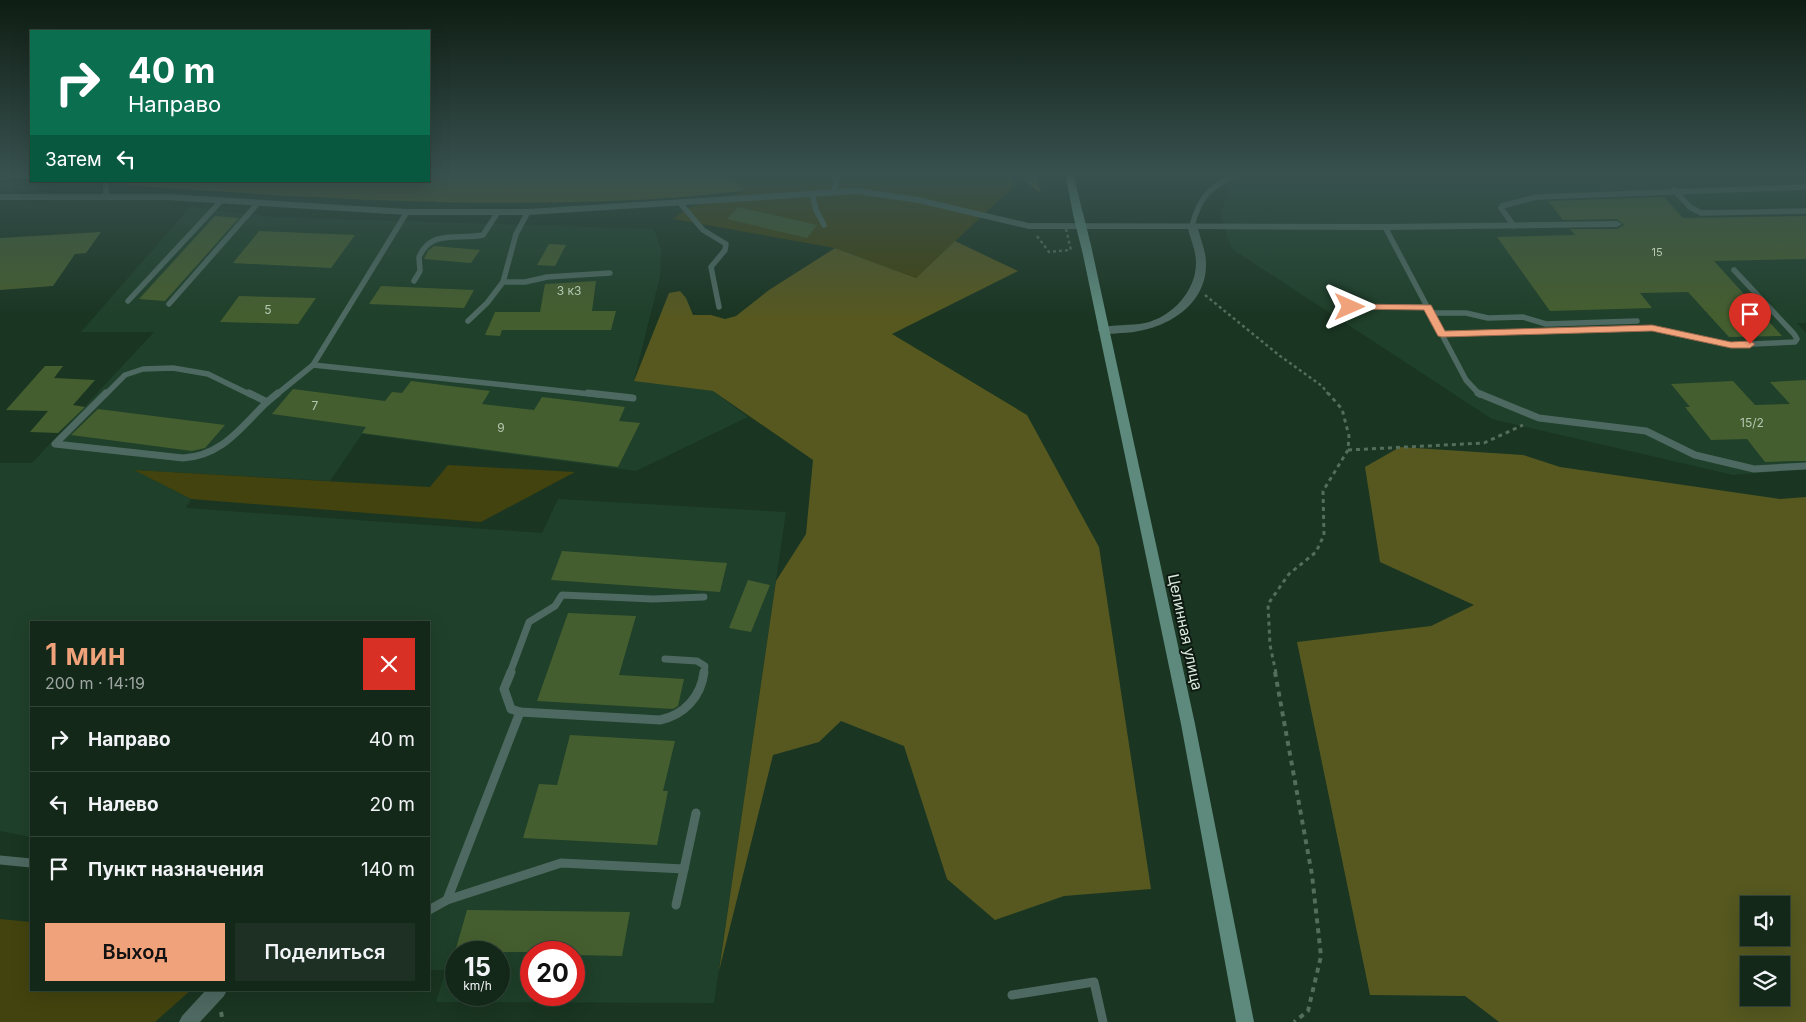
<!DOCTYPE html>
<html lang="ru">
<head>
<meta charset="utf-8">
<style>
  :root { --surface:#14281a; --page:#1d3023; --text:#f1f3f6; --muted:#9da6a2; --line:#334439; --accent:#f0a27a }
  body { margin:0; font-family:Inter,sans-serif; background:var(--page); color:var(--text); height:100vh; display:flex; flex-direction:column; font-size:19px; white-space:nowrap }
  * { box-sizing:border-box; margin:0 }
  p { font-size:16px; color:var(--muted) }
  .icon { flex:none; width:28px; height:28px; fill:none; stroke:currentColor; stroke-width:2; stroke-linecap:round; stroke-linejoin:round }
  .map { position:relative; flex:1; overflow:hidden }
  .side { position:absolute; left:30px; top:621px; width:400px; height:370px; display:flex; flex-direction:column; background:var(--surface); border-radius:0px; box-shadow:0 5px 20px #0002,0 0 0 1px var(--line) }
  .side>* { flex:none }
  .guide { position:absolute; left:30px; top:30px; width:400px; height:152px; border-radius:0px; box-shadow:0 5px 20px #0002,0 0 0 1px var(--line); background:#0b6e4f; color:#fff; overflow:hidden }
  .fabs { position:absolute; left:1740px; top:896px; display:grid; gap:10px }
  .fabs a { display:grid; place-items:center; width:50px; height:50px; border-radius:0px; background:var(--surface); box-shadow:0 5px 20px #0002,0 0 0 1px var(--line); font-size:25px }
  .speed { position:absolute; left:445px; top:941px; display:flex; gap:10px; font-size:25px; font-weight:700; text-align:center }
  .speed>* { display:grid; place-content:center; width:65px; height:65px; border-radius:50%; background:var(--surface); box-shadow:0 5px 20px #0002,0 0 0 1px var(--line); line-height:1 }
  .speed small { font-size:12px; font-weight:400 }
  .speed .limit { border:8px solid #d22; background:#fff; color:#111 }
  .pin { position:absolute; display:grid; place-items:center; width:42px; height:42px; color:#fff; margin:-51px -21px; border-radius:50% 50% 50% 0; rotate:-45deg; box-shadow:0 0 5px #0007 }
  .pin .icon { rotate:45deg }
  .me { position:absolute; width:55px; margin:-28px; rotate:90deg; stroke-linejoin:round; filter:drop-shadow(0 0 4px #0008) }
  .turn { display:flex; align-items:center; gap:18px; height:105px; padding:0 15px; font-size:22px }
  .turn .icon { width:65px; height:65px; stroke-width:2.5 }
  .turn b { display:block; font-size:35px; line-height:42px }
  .then { display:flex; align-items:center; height:48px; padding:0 15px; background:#0003; gap:10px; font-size:19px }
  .round { display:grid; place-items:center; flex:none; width:52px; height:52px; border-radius:0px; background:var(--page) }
  .headline { display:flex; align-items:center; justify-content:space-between; height:85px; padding:0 15px }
  h1 { font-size:30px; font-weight:600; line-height:38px; color:var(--accent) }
  .primary-button { display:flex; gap:10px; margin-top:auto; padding:10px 15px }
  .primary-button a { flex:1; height:58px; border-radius:0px; background:var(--accent); color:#111; font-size:20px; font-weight:600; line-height:58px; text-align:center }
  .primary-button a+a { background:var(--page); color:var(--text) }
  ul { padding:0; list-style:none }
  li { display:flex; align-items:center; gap:15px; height:65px; padding:0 15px; border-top:1px solid var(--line) }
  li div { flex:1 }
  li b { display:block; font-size:19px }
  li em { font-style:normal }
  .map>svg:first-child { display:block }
  .built { fill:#1f402a; fill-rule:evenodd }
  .green { fill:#42430e }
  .forest { fill:#565820; fill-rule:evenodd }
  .building { fill:#455e2f }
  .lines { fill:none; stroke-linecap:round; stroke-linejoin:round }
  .path-far2 { stroke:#556d5c; stroke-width:2.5; stroke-dasharray:3 3; stroke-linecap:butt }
  .path-far1 { stroke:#556d5c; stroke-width:3; stroke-dasharray:4 4; stroke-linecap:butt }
  .path { stroke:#556d5c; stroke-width:4; stroke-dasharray:5 5; stroke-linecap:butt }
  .service-far2 { stroke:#4e6961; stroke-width:5.5 }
  .service-far1 { stroke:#4e6961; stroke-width:7 }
  .service { stroke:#4e6961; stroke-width:9 }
  .minor { fill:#4e6961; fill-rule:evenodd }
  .secondary { fill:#5e8a7d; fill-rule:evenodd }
  .path-bridge { stroke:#556d5c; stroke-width:2.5; stroke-dasharray:3 3; stroke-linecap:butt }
  .secondary-bridge { stroke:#5e8a7d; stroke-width:10 }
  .route { fill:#f0a27a; stroke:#9c694f }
  .labels { text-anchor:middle; stroke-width:4; stroke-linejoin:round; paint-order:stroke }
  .far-number-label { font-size:11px; fill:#b6c8b2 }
  .number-label { font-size:12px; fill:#b6c8b2 }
  .street-label { font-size:15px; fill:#dbebde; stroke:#0e1911 }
</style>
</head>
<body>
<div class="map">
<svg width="1806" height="1022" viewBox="0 0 1806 1022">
  <rect width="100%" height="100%" fill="#1a3522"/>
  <g class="built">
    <path d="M 1249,173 L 1806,173 L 1806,323 L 1797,323 L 1806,333 L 1806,469 L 1733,475 L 1492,419 L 1232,249 L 1220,214 L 1236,177 Z"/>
    <path d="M 31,181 L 63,181 L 56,189 L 0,192 L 0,182 Z"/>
    <path d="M 190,207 L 274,217 L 654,229 L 661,250 L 660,277 L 634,380 L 713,391 L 748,417 L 636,471 L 362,434 L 330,481 L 135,470 L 191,499 L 186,508 L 542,533 L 558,499 L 786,512 L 714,1003 L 436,1002 L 446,970 L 429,970 L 429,622 L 31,622 L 31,837 L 0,831 L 0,463 L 32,463 L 154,332 L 81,332 ZM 456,952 L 499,952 L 499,995 L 456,995 ZM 531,952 L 574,952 L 574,995 L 531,995 Z"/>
  </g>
  <g class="green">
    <path d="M 728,173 L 1012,173 L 1014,186 L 916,278 L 835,248 L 673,219 L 688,208 L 745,191 Z"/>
    <path d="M 448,465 L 575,472 L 481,522 L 191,499 L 134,470 L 430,487 Z"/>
    <path d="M 0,919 L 31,922 L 31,990 L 191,990 L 155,1022 L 0,1022 Z"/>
  </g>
  <g class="forest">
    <path d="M 429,173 L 728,173 L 745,191 C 708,194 670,199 632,200 C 463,208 294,197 126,185 L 127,181 L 429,181 Z"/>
    <path d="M 1013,173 L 1035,173 L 1041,193 Z"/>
    <path d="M 955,241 L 1018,271 L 892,334 L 1027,415 L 1099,547 L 1151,889 L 1064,896 L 995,920 L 947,879 L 904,746 L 841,721 L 819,742 L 773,755 L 719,971 L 776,581 L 806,534 L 813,460 L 713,391 L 634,381 L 669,293 L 680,291 L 686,298 L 693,315 L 711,315 L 725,319 L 736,316 L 769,290 L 835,248 L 916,278 Z"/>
    <path d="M 1400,447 L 1523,455 L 1560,467 L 1780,499 L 1806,497 L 1806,1022 L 1499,1022 L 1465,996 L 1370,995 L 1297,642 L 1431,626 L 1474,605 L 1380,562 L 1365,467 ZM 1749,905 L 1781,905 L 1781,938 L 1749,938 ZM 1749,965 L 1781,965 L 1781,998 L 1749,998 Z"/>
  </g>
  <g class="building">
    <path d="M 1664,197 L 1683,218 L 1806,216 L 1806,259 L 1714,261 L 1782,336 L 1729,337 L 1688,292 L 1640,293 L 1652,308 L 1550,311 L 1497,237 L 1575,235 L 1570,229 L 1617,229 L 1624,225 L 1617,219 L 1563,220 L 1548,201 Z"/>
    <path d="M 738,207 L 817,225 L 807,238 L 727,219 Z"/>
    <path d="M 215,216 L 239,218 L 165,301 L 139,299 Z"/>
    <path d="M 259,231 L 355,235 L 331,268 L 233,263 Z"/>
    <path d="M 101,232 L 86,253 L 75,254 L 53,286 L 0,290 L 0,238 Z"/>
    <path d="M 549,244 L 566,245 L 555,266 L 537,265 Z"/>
    <path d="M 434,246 L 480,250 L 471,263 L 424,259 L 428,251 Z"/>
    <path d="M 596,281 L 592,311 L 616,311 L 611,330 L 502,330 L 500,336 L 485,335 L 495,312 L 540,312 L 545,284 Z"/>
    <path d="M 381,286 L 474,290 L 464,308 L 369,304 Z"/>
    <path d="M 239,296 L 316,298 L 298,324 L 220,322 Z"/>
    <path d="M 45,366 L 63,366 L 54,378 L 95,380 L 73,405 L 85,407 L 58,433 L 30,432 L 48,411 L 6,410 Z"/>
    <path d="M 1806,380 L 1806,461 L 1793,461 L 1765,462 L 1747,439 L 1711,440 L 1685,407 L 1690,407 L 1671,384 L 1733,381 L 1755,405 L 1790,404 L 1770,382 Z"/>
    <path d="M 411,381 L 490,391 L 482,404 L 534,410 L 542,397 L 625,407 L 619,421 L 640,423 L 618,467 L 362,433 L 366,427 L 272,414 L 293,389 L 385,401 L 392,392 L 402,393 Z"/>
    <path d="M 98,409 L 225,425 L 205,448 L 192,451 L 71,435 Z"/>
    <path d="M 562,551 L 727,563 L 720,592 L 551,580 Z"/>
    <path d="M 748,580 L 770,585 L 751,632 L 729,628 Z"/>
    <path d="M 568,613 L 636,616 L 619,675 L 684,679 L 678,706 L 673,709 L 537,701 Z"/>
    <path d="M 570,735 L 675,741 L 663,791 L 668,791 L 657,845 L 523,838 L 539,784 L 557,785 Z"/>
    <path d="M 467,910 L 630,912 L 622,956 L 574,955 L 574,952 L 455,952 Z"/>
  </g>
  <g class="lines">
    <g class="path-far2">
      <path d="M 1037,236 L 1049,252 L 1071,250"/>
      <path d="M 1205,295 L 1280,356 L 1322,386 L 1329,395"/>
    </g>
    <g class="path-far1">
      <path d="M 1348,450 L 1484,443 L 1523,425"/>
      <path d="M 1276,673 L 1270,645 L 1268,604 L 1289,574 L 1316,552 L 1324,535 L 1323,491 L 1348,450 L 1349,436 L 1342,409 L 1328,393"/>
    </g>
    <g class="path">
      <path d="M 1275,672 L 1312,875 L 1321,956 L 1308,1011 L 1294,1022"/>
      <path d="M 221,1012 L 223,1022"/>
    </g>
    <g class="service-far2">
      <path d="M 0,177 L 31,176"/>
      <path d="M 106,181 L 106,196"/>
      <path d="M 1674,190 L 1690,207 L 1701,213 L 1806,211"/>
      <path d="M 834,192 L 838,173"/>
      <path d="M 812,193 L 816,210 L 824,225"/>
      <path d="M 680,203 L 703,230 L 726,244 L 725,250 L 711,267 L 719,307"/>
      <path d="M 528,212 L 516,234 L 503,282 L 525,282 L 547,277 L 610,273"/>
      <path d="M 1192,226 C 1200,195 1210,188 1237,173"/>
      <path d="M 1514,226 L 1501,208 L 1502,206 L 1536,197 L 1806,187"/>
      <path d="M 1385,227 L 1466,380 L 1480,395"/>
      <path d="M 414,281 L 420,271 L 419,257 C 431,229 459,240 483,235 L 498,212"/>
      <path d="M 128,301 L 221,201"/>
      <path d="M 169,304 L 258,203"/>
      <path d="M 1351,307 L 1428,307"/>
      <path d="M 1431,313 L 1466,313 L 1488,318 L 1523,317 L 1546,324 L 1637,321"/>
      <path d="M 468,321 L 487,303 L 503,282"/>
      <path d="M 1442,334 L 1652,328 L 1731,345 L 1795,342 L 1797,339 L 1794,334 L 1734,270"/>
      <path d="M 313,365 L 600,395"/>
      <path d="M 105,395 L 125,375 L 143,369 L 173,368 L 208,374 L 251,395"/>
      <path d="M 276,395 L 313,365 L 407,212"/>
    </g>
    <g class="service-far1">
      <path d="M 106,393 L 55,444 L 183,458 C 222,456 241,427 267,402"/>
      <path d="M 249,393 L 267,402"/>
      <path d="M 588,393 L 633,398"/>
      <path d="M 1478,393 L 1539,418 L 1646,431 L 1695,455 L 1754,469 L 1806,466"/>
      <path d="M 267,402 L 278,393"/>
      <path d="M 665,659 L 697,661 L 705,666 L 704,673"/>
      <path d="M 510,673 L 529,622 L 555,606 L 562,595 L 653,599 L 704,597"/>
    </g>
    <g class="service">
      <path d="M 520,712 L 660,720 C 684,715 701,697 704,672"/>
      <path d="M 0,860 L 31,863"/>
      <path d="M 447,900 L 520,712 L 511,709 L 504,689 L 511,672"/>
      <path d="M 676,905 L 684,869"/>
      <path d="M 429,910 L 447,900 L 561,863 L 684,869 L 696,813"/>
      <path d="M 1012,995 L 1094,982 L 1103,1022"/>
    </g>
    <g class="minor">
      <path d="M 857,188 L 918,197 L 1029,223 L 1385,224 L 1617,221 L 1622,224 L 1617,227 L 1385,230 L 1198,229 C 1201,240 1206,252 1206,263 C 1207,308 1162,331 1123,333 C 1115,333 1103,336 1098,330 L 1099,328 C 1114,324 1130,326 1145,323 C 1172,317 1196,291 1196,263 C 1196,251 1191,240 1188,229 L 1029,229 L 918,203 L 857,194 L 528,215 L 407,215 L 168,200 L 0,200 L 0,194 L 168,194 L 407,209 L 528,209 Z"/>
      <path d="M 206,990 L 227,990 L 224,996 L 200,1022 L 179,1022 L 182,1016 Z"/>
    </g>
    <g class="secondary">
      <path d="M 1065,173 L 1073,173 L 1083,214 L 1081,216 L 1078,217 L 1073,214 Z"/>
      <path d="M 1087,247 L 1092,250 L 1195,724 L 1254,1022 L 1236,1022 L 1181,724 L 1082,250 Z"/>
    </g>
    <path class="path-bridge" d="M 1066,229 L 1071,250"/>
    <path class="secondary-bridge" d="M 1078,214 L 1087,250"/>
  </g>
  <linearGradient id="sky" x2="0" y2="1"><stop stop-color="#0e1d13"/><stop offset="0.55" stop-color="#38514f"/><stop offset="1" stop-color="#38514f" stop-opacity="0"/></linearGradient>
  <rect width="1806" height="316" fill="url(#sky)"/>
  <path class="route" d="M 1350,304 L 1431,305 L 1445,331 L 1652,325 L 1731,342 L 1750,341 L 1755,344 L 1750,348 L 1731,348 L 1652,331 L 1442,337 L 1438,336 L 1424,310 L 1347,309 L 1347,305 Z"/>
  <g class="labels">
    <g class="far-number-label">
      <text x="1657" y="256">15</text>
    </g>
    <g class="number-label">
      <text x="569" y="295">3 к3</text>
      <text x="268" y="314">5</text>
      <text x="315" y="410">7</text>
      <text x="1752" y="427">15/2</text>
      <text x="501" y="432">9</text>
    </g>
    <g class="street-label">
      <text transform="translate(1185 632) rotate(78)" y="5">Целинная улица</text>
    </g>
  </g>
</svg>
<div class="fabs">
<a><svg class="icon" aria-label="sound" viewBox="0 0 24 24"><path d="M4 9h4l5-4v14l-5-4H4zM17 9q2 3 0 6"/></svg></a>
<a><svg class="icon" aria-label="layers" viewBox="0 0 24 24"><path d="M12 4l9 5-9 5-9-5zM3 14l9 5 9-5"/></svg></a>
</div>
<div class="speed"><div>15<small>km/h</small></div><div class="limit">20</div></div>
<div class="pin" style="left:1750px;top:344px;background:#d93025"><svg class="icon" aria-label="arrive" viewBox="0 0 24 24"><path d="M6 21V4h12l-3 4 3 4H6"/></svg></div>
<svg class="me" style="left:1350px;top:307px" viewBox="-20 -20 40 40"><path d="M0-17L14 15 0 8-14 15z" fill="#f0a27a" stroke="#fff" stroke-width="4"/></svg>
<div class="guide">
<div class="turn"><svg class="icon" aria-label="right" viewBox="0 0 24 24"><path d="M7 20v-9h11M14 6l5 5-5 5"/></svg><div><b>40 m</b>Направо</div></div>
<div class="then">Затем<svg class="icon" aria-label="left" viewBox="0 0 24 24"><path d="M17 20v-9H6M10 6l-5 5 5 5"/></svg></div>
</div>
<section class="side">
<div class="headline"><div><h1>1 мин</h1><p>200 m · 14:19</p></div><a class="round" style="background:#d93025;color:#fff"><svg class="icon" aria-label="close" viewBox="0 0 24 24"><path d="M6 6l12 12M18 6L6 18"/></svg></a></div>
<ul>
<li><svg class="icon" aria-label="right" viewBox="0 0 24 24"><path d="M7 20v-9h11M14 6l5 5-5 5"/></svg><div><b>Направо</b></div><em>40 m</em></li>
<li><svg class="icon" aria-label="left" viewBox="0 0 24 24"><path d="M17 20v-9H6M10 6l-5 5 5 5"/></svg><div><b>Налево</b></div><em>20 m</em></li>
<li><svg class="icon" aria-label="arrive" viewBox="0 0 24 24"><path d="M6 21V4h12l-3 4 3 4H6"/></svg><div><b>Пункт назначения</b></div><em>140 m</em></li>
</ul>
<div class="primary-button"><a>Выход</a><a>Поделиться</a></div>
</section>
</div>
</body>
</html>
